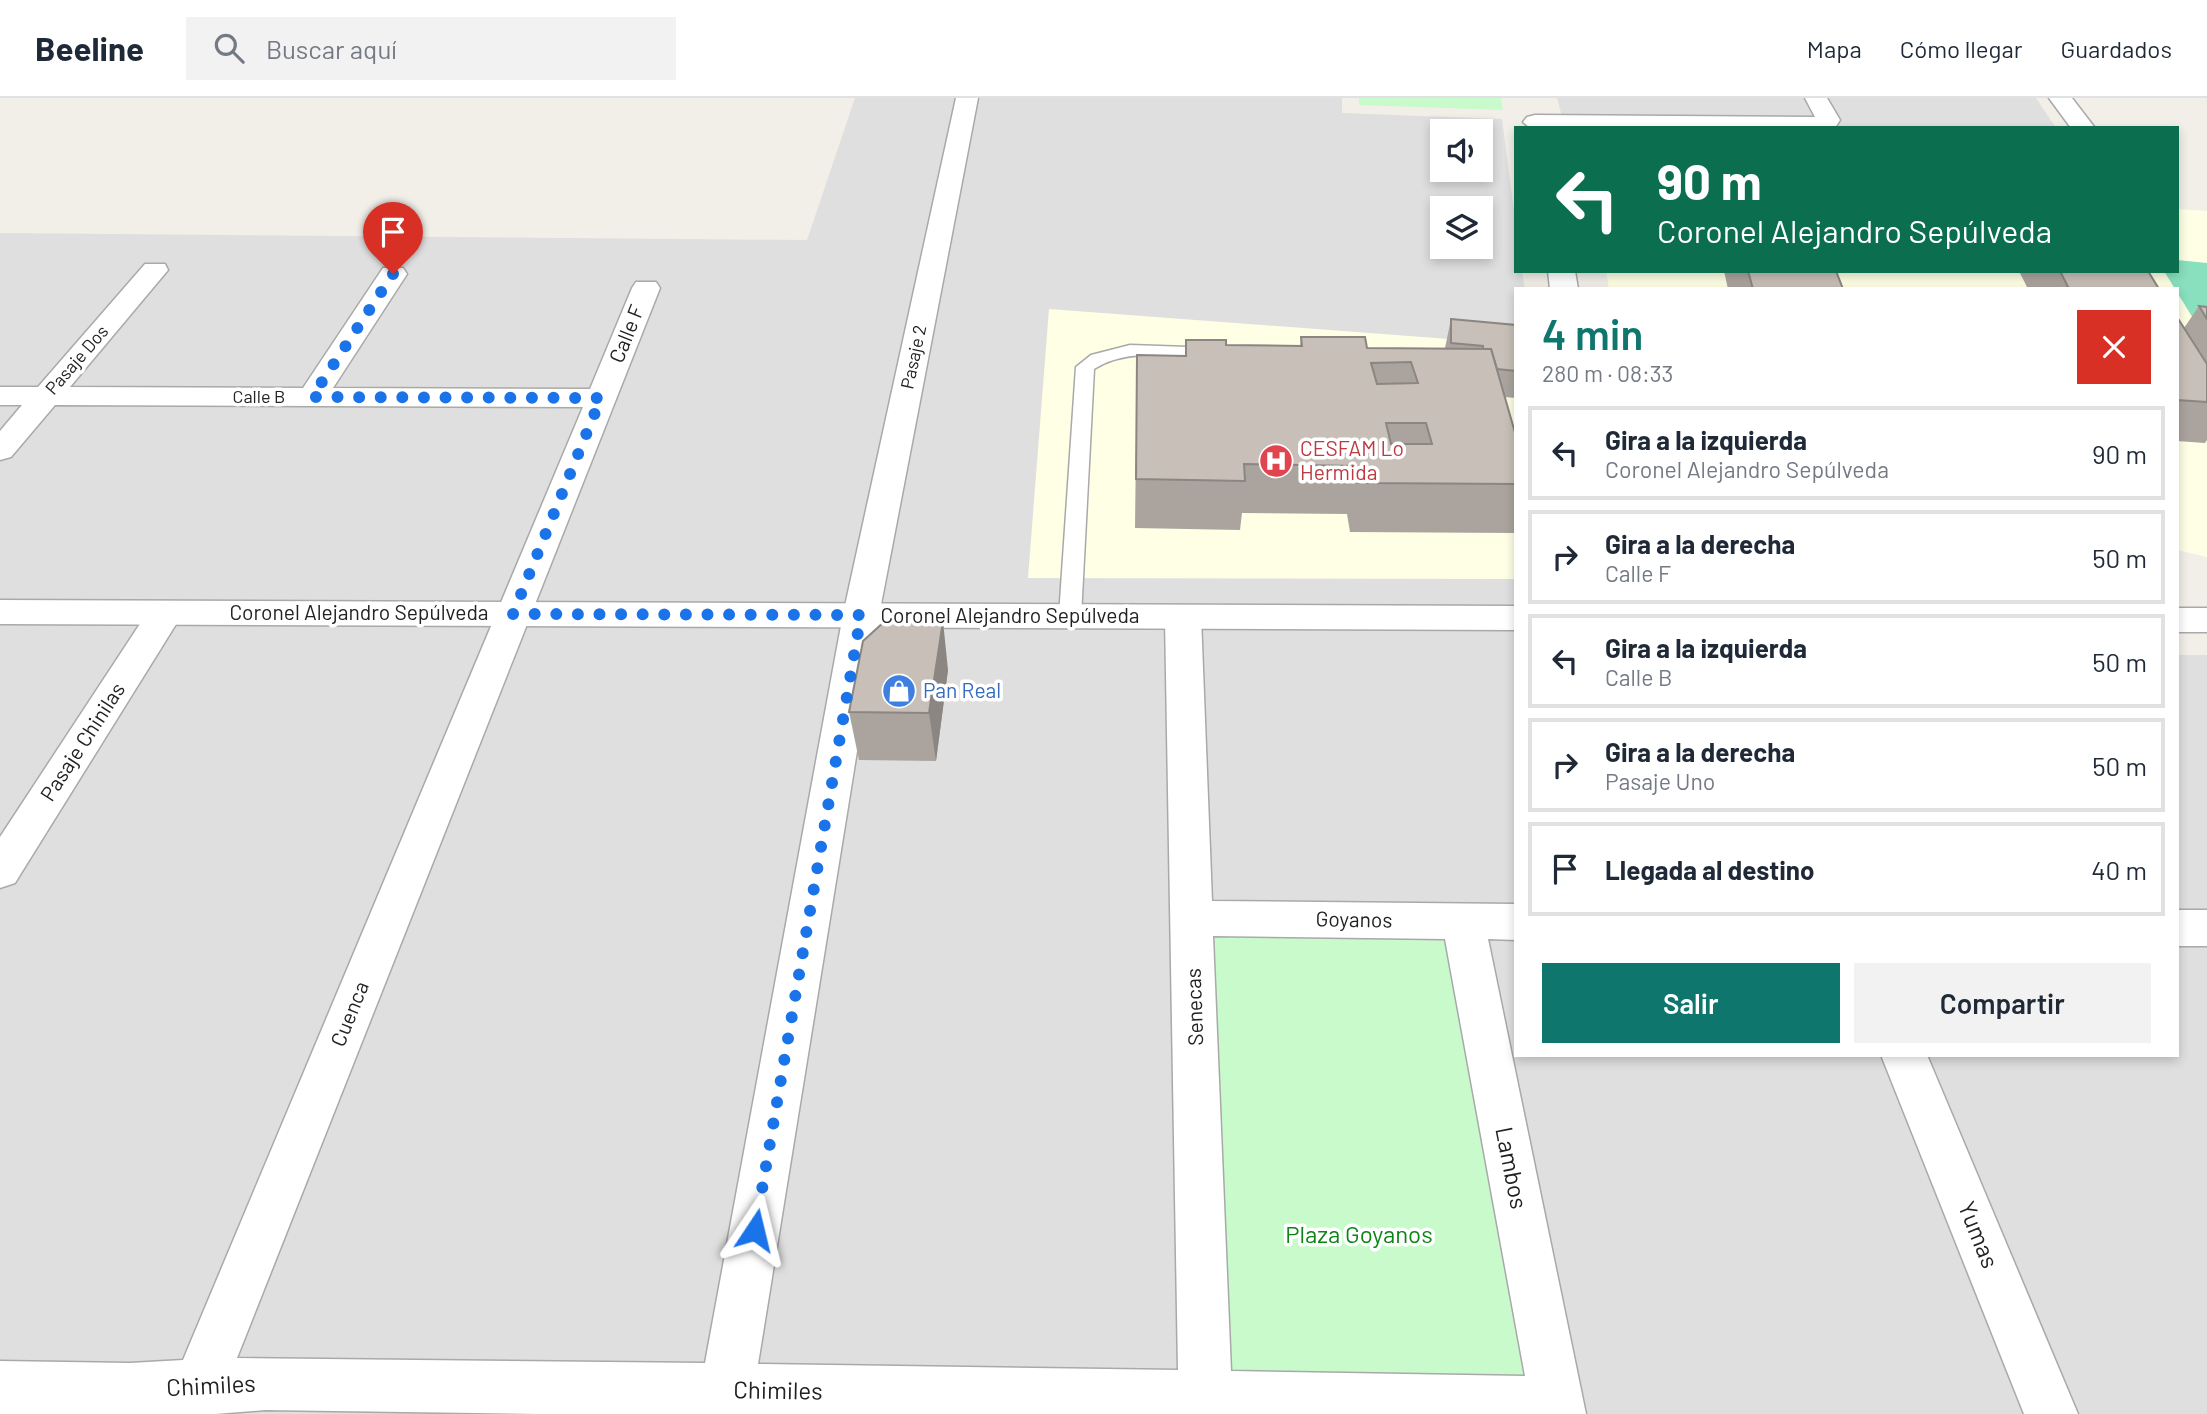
<!DOCTYPE html>
<html lang="es">
<head>
<meta charset="utf-8">
<style>
  :root { --surface:#fff; --page:#f2f2f3; --text:#1f2937; --muted:#747a83; --line:#e0e1e3; --accent:#0f766e }
  body { margin:0; font-family:Barlow,sans-serif; background:var(--page); color:var(--text); height:100vh; display:flex; flex-direction:column; font-size:26px; white-space:nowrap }
  * { box-sizing:border-box; margin:0 }
  p { font-size:23px; color:var(--muted) }
  .icon { flex:none; width:38px; height:38px; fill:none; stroke:currentColor; stroke-width:2; stroke-linecap:round; stroke-linejoin:round }
  .map { position:relative; flex:1; overflow:hidden }
  .panel { position:absolute; left:1514px; top:189px; width:665px; height:770px; display:flex; flex-direction:column; background:var(--surface); border-radius:0px; box-shadow:0 4px 10px #0003 }
  .panel>* { flex:none }
  .top-card { position:absolute; left:1514px; top:28px; width:665px; height:147px; border-radius:0px; box-shadow:0 4px 10px #0003; background:#0b6e4f; color:#fff; overflow:hidden }
  .buttons { position:absolute; left:1430px; top:21px; display:grid; gap:14px }
  .buttons a { display:grid; place-items:center; width:63px; height:63px; border-radius:0px; background:var(--surface); box-shadow:0 4px 10px #0003; font-size:35px }
  .pin { position:absolute; display:grid; place-items:center; width:60px; height:60px; color:#fff; margin:-72px -30px; border-radius:50% 50% 50% 0; rotate:-45deg; box-shadow:0 0 7px #0007 }
  .pin .icon { rotate:45deg }
  .me { position:absolute; width:77px; margin:-38px; rotate:10deg; stroke-linejoin:round; filter:drop-shadow(0 0 5px #0008) }
  .turn { display:flex; align-items:center; gap:24px; height:147px; padding:0 28px; font-size:32px }
  .turn .icon { width:91px; height:91px; stroke-width:2.5 }
  .turn b { display:block; font-size:49px; line-height:60px }
  .round { display:grid; place-items:center; flex:none; width:74px; height:74px; border-radius:0px; background:var(--page) }
  .headline { display:flex; align-items:center; justify-content:space-between; height:119px; padding:0 28px }
  h1 { font-size:42px; font-weight:600; line-height:52px; color:var(--accent) }
  .cta { display:flex; gap:14px; margin-top:auto; padding:14px 28px }
  .cta a { flex:1; height:80px; border-radius:0px; background:var(--accent); color:#fff; font-size:28px; font-weight:600; line-height:80px; text-align:center }
  .cta a+a { background:var(--page); color:var(--text) }
  ul { padding:0; list-style:none }
  li { display:flex; align-items:center; gap:21px; height:94px; margin:0 14px 10px; padding:0 14px; border:4px solid var(--line); border-radius:0px }
  li div { flex:1 }
  li b { display:block; font-size:26px }
  li em { font-style:normal }
  header { display:flex; align-items:center; gap:42px; box-sizing:border-box; height:98px; padding:0 35px; background:var(--surface); border-bottom:2px solid var(--line) }
  header strong { font-size:33px }
  nav { display:flex; gap:38px; margin-inline-start:auto; font-size:24px }
  .search { width:490px; height:63px; background:var(--page); display:flex; align-items:center; gap:18px; box-sizing:border-box; padding:0 24px; border-radius:0px; color:var(--muted); font-size:26px }
  .map>svg:first-child { display:block }
  .residential { fill:#e0dfdf; fill-rule:evenodd }
  .education { fill:#ffffe5 }
  .park { fill:#c8facc }
  .pitch { fill:#88e0be }
  .lines { fill:none; stroke-linecap:round; stroke-linejoin:round }
  .service-casing { stroke:#a9a9a9; stroke-width:3 }
  .minor-casing { stroke:#a9a9a9; stroke-width:3 }
  .tertiary-casing { stroke:#a9a9a9; stroke-width:3 }
  .service { fill:#fff; fill-rule:evenodd }
  .minor { fill:#fff; fill-rule:evenodd }
  .tertiary { fill:#fff; fill-rule:evenodd }
  .wall { fill:#aba49e }
  .shaded-wall { fill:#8b8681 }
  .building { fill:#c7bfb8; stroke:#8b8681; stroke-width:2; fill-rule:evenodd }
  .route { stroke:#1a73e8; stroke-width:12; stroke-dasharray:0 21.6 }
  .labels { text-anchor:middle; stroke-width:7; stroke-linejoin:round; paint-order:stroke }
  .far-street-label { font-size:18px; fill:#222; stroke:#fff }
  .street-label { font-size:21px; fill:#222; stroke:#fff }
  .health-label { font-size:21px; fill:#be3a42; stroke:#fff; text-anchor:start }
  .shop-label { font-size:21px; fill:#366cbe; stroke:#fff; text-anchor:start }
  .near-street-label { font-size:24px; fill:#222; stroke:#fff }
  .near-park-label { font-size:24px; fill:#0c8416; stroke:#fff }
</style>
</head>
<body>
<header>
<strong>Beeline</strong>
<div class="search"><svg class="icon" aria-label="search" viewBox="0 0 24 24"><circle cx="10" cy="10" r="6"/><path d="M15 15l6 6"/></svg>Buscar aquí</div>
<nav><a>Mapa</a><a>Cómo llegar</a><a>Guardados</a></nav>
</header>
<div class="map">
<svg width="2207" height="1316" viewBox="0 0 2207 1316">
  <rect width="100%" height="100%" fill="#f2efe9"/>
  <g class="residential">
    <path d="M 855,0 L 1342,0 L 1342,15 L 1502,21 L 1515,121 L 1516,173 L 1522,173 L 1525,191 L 1516,191 L 1516,957 L 2177,957 L 2177,557 L 2207,557 L 2207,1316 L 0,1316 L 0,135 L 807,142 ZM 1442,33 L 1480,33 L 1480,72 L 1442,72 ZM 1442,110 L 1480,110 L 1480,149 L 1442,149 Z"/>
    <path d="M 1557,0 L 2036,0 L 2056,30 L 1565,30 Z"/>
  </g>
  <g class="education">
    <path d="M 2177,111 L 2207,113 L 2207,459 L 2177,452 L 2177,191 L 1609,191 L 1606,173 L 2177,173 Z"/>
    <path d="M 1049,211 L 1515,246 L 1515,481 L 1028,480 Z"/>
  </g>
  <g class="park">
    <path d="M 1359,0 L 1501,0 L 1503,12 L 1359,7 Z"/>
    <path d="M 1212,835 L 1453,843 L 1530,1280 L 1217,1282 Z"/>
  </g>
  <path class="pitch" d="M 2177,162 L 2207,165 L 2207,243 L 2164,173 L 2177,173 Z"/>
  <g class="lines">
    <g class="service-casing">
      <path id="service" d="M 1130,247 L 1218,250 L 1227,256 L 1218,262 C 1178,259 1130,248 1094,271 L 1081,518 L 1078,523 L 1062,523 L 1059,518 L 1076,269 L 1091,257 Z"/>
    </g>
    <g class="minor-casing">
      <g id="minor">
        <path d="M 956,0 L 978,0 L 879,517 L 758,1266 L 1178,1272 L 1165,519 L 1171,510 L 1183,507 L 1195,510 L 1201,519 L 1212,803 L 1516,806 L 1516,842 L 1488,841 L 1586,1316 L 539,1316 L 265,1312 L 215,1316 L 0,1316 L 0,1263 L 130,1265 L 183,1262 L 583,309 L 55,307 L 11,359 L 0,362 L 0,333 L 22,307 L 0,307 L 0,289 L 38,289 L 145,166 L 165,166 L 168,172 L 70,289 L 303,290 L 383,170 L 403,170 L 407,176 L 333,290 L 590,291 L 632,190 L 636,184 L 656,184 L 660,190 L 237,1260 L 705,1265 L 843,517 ZM 1213,838 L 1445,841 L 1525,1278 L 1231,1273 Z"/>
        <path d="M 1805,0 L 1827,0 L 1840,22 L 1835,30 L 1530,30 L 1523,24 L 1527,19 L 1535,17 L 1815,19 Z"/>
        <path d="M 2049,0 L 2072,0 L 2095,30 L 2071,30 Z"/>
        <path d="M 1548,173 L 1575,173 L 1578,191 L 1550,191 Z"/>
        <path d="M 165,503 L 177,506 L 183,515 L 15,785 L 0,790 L 0,739 L 153,506 Z"/>
        <rect x="2177" y="812" width="30" height="36"/>
        <path d="M 1881,957 L 1927,957 L 2078,1316 L 2024,1316 Z"/>
      </g>
    </g>
    <g class="tertiary-casing">
      <g id="tertiary">
        <path d="M 0,502 L 1516,508 L 1516,532 L 0,526 Z"/>
        <rect x="2177" y="510" width="30" height="24"/>
      </g>
    </g>
    <use href="#service" class="service"/>
    <use href="#minor" class="minor"/>
    <use href="#tertiary" class="tertiary"/>
  </g>
  <g class="wall">
    <path d="M 1724,173 L 1836,173 L 1843,191 L 1728,191 Z"/>
    <path d="M 2019,173 L 2148,173 L 2159,191 L 2028,191 Z"/>
    <path d="M 2199,208 L 2207,209 L 2207,342 L 2205,345 L 2177,343 L 2177,219 L 2184,230 Z"/>
    <path d="M 1451,221 L 1516,227 L 1516,300 L 1504,299 L 1516,338 L 1515,435 L 1350,434 L 1347,416 L 1242,415 L 1240,432 L 1135,430 L 1137,257 L 1185,258 L 1186,242 L 1226,247 L 1300,248 L 1301,239 L 1367,250 L 1445,250 Z"/>
    <path d="M 948,572 L 936,663 L 859,662 L 849,614 Z"/>
  </g>
  <path class="shaded-wall" d="M 943,523 L 948,572 L 936,663 L 929,615 Z"/>
  <g class="building">
    <path d="M 1748,173 L 1836,173 L 1843,191 L 1753,191 Z"/>
    <path d="M 2060,173 L 2148,173 L 2159,191 L 2069,191 Z"/>
    <path d="M 2199,208 L 2207,209 L 2207,221 Z"/>
    <path d="M 2177,219 L 2207,266 L 2207,304 L 2177,302 Z"/>
    <path d="M 1451,221 L 1516,227 L 1516,273 L 1497,271 L 1491,251 L 1483,251 L 1483,248 L 1451,245 Z"/>
    <path d="M 1301,239 L 1365,239 L 1367,250 L 1491,251 L 1516,338 L 1516,386 L 1359,385 L 1356,368 L 1244,366 L 1245,383 L 1136,381 L 1137,257 L 1186,258 L 1186,242 L 1226,242 L 1226,247 L 1302,248 ZM 1411,264 L 1418,285 L 1377,286 L 1371,265 ZM 1386,325 L 1426,325 L 1432,346 L 1391,346 Z"/>
    <path d="M 885,523 L 943,523 L 929,615 L 849,614 L 863,543 Z"/>
  </g>
  <g class="lines">
    <path class="route" d="M 393,176 L 312,299 L 601,300 L 513,516 L 861,517 L 755,1132"/>
  </g>
  <defs>
    <g id="hospital-disc" transform="scale(1.75)"><circle r="9.5" fill="#e0444e" stroke="#fff"/><path d="M-5-5h3v3.5h4V-5h3V5h-3V1.5h-4V5h-3Z" fill="#fff"/></g>
    <g id="shop-disc" transform="scale(1.75)"><circle r="9.5" fill="#3f7fe0" stroke="#fff"/><path d="M-5-2.5h2.3a2.7 3.5 0 0 1 5.4 0H5L5.5 6h-11ZM-1.5-2.5h3a1.5 2.3 0 0 0-3 0Z" fill="#fff"/></g>
  </defs>
  <g fill-rule="evenodd">
    <use href="#hospital-disc" x="1276" y="363"/>
    <use href="#shop-disc" x="899" y="593"/>
  </g>
  <g class="labels">
    <g class="far-street-label">
      <text transform="translate(914 259) rotate(-78)" y="6">Pasaje 2</text>
      <text transform="translate(77 262) rotate(-49)" y="6">Pasaje Dos</text>
      <text x="259" y="305">Calle B</text>
    </g>
    <g class="street-label">
      <text transform="translate(627 236) rotate(-68)" y="7">Calle F</text>
      <text x="359" y="522">Coronel Alejandro Sepúlveda</text>
      <text x="1010" y="525">Coronel Alejandro Sepúlveda</text>
      <text transform="translate(83 644) rotate(-57)" y="7">Pasaje Chinilas</text>
      <text transform="translate(1354 822) rotate(1)" y="7">Goyanos</text>
      <text transform="translate(1195 909) rotate(-92)" y="7">Senecas</text>
      <text transform="translate(350 916) rotate(-68)" y="7">Cuenca</text>
    </g>
    <g class="health-label">
      <text x="1300" y="358">CESFAM Lo<tspan x="1300" dy="24">Hermida</tspan></text>
    </g>
    <g class="shop-label">
      <text x="923" y="600">Pan Real</text>
    </g>
    <g class="near-street-label">
      <text transform="translate(1511 1070) rotate(79)" y="8">Lambos</text>
      <text transform="translate(1978 1137) rotate(68)" y="8">Yumas</text>
      <text transform="translate(211 1288) rotate(-3)" y="8">Chimiles</text>
      <text transform="translate(778 1293) rotate(1)" y="8">Chimiles</text>
    </g>
    <g class="near-park-label">
      <text x="1359" y="1145">Plaza Goyanos</text>
    </g>
  </g>
</svg>
<div class="buttons">
<a><svg class="icon" aria-label="sound" viewBox="0 0 24 24"><path d="M4 9h4l5-4v14l-5-4H4zM17 9q2 3 0 6"/></svg></a>
<a><svg class="icon" aria-label="layers" viewBox="0 0 24 24"><path d="M12 4l9 5-9 5-9-5zM3 14l9 5 9-5"/></svg></a>
</div>
<div class="pin" style="left:393px;top:176px;background:#d93025"><svg class="icon" aria-label="arrive" viewBox="0 0 24 24"><path d="M6 21V4h12l-3 4 3 4H6"/></svg></div>
<svg class="me" style="left:755px;top:1132px" viewBox="-20 -20 40 40"><path d="M0-17L14 15 0 8-14 15z" fill="#1a73e8" stroke="#fff" stroke-width="4"/></svg>
<div class="top-card">
<div class="turn"><svg class="icon" aria-label="left" viewBox="0 0 24 24"><path d="M17 20v-9H6M10 6l-5 5 5 5"/></svg><div><b>90 m</b>Coronel Alejandro Sepúlveda</div></div>
</div>
<section class="panel">
<div class="headline"><div><h1>4 min</h1><p>280 m · 08:33</p></div><a class="round" style="background:#d93025;color:#fff"><svg class="icon" aria-label="close" viewBox="0 0 24 24"><path d="M6 6l12 12M18 6L6 18"/></svg></a></div>
<ul>
<li><svg class="icon" aria-label="left" viewBox="0 0 24 24"><path d="M17 20v-9H6M10 6l-5 5 5 5"/></svg><div><b>Gira a la izquierda</b><p>Coronel Alejandro Sepúlveda</p></div><em>90 m</em></li>
<li><svg class="icon" aria-label="right" viewBox="0 0 24 24"><path d="M7 20v-9h11M14 6l5 5-5 5"/></svg><div><b>Gira a la derecha</b><p>Calle F</p></div><em>50 m</em></li>
<li><svg class="icon" aria-label="left" viewBox="0 0 24 24"><path d="M17 20v-9H6M10 6l-5 5 5 5"/></svg><div><b>Gira a la izquierda</b><p>Calle B</p></div><em>50 m</em></li>
<li><svg class="icon" aria-label="right" viewBox="0 0 24 24"><path d="M7 20v-9h11M14 6l5 5-5 5"/></svg><div><b>Gira a la derecha</b><p>Pasaje Uno</p></div><em>50 m</em></li>
<li><svg class="icon" aria-label="arrive" viewBox="0 0 24 24"><path d="M6 21V4h12l-3 4 3 4H6"/></svg><div><b>Llegada al destino</b></div><em>40 m</em></li>
</ul>
<div class="cta"><a>Salir</a><a>Compartir</a></div>
</section>
</div>
</body>
</html>
